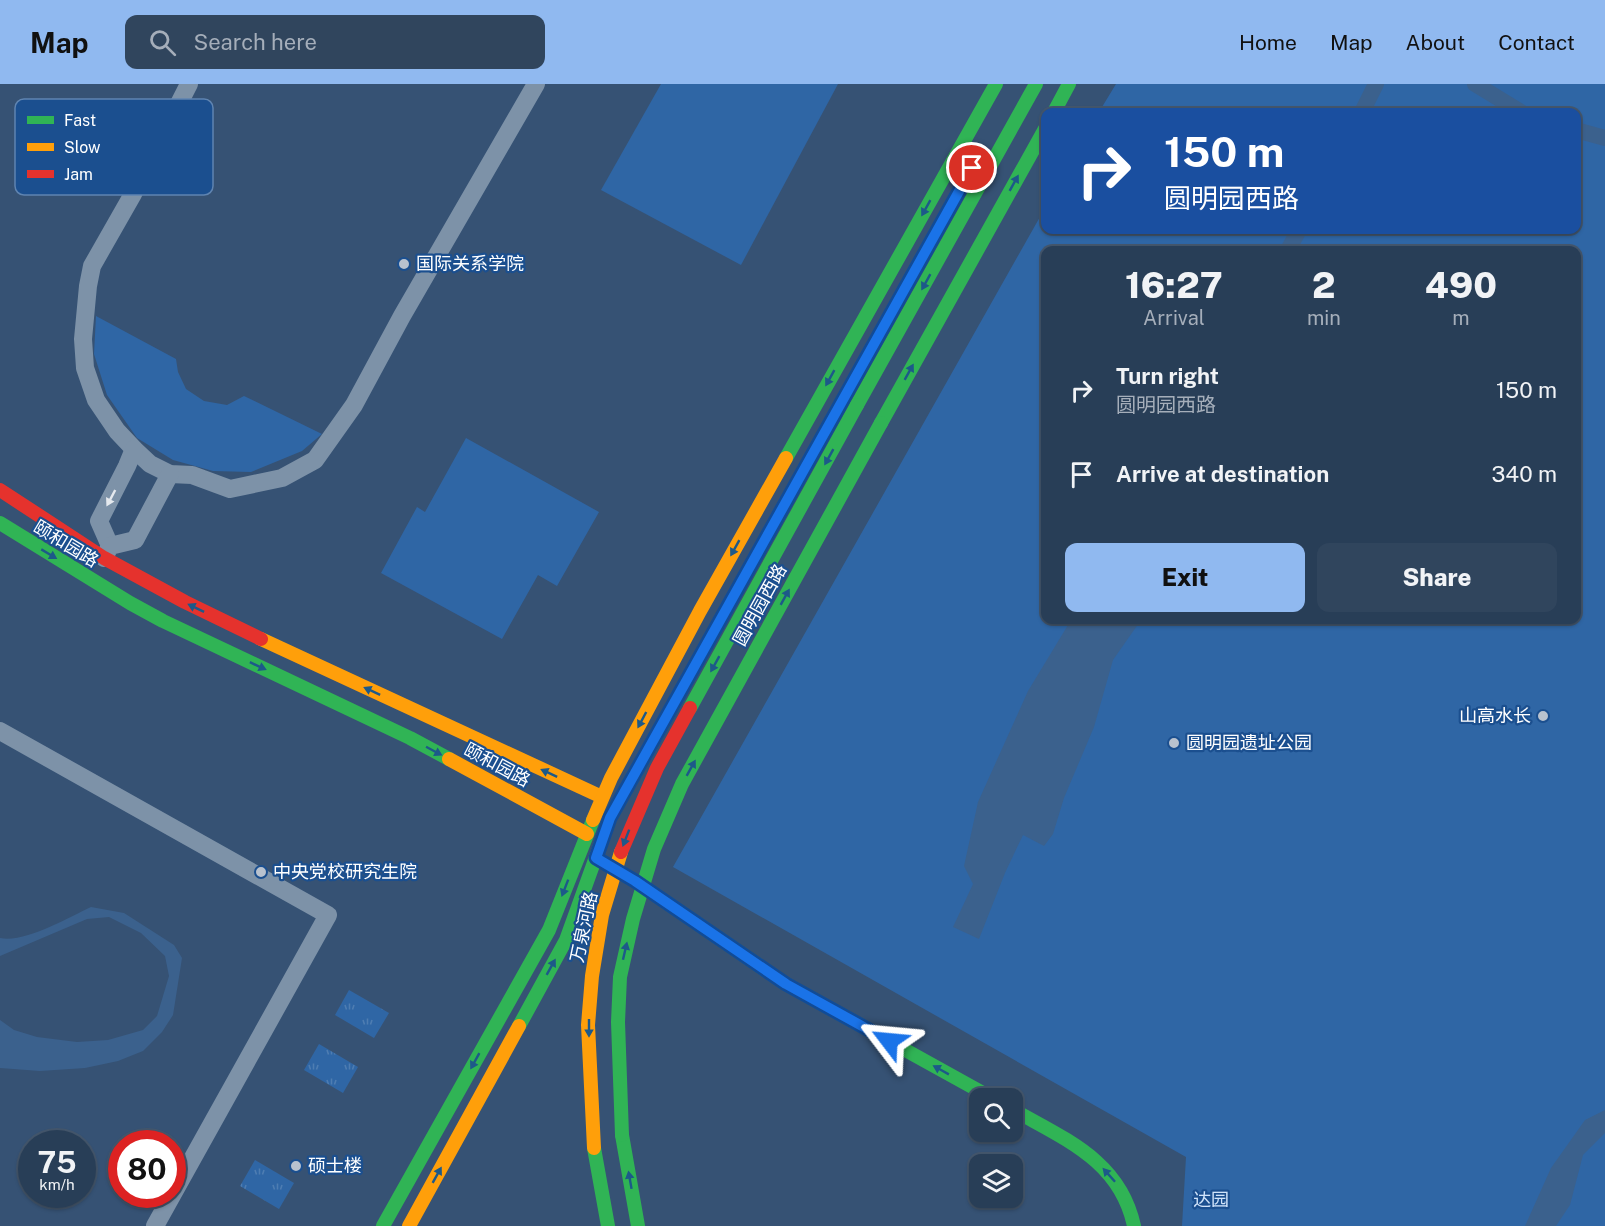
<!DOCTYPE html>
<html lang="en">
<head>
<meta charset="utf-8">
<style>
  :root { --surface:#283e57; --page:#30455d; --text:#f1f3f6; --muted:#a5aeba; --line:#44576d; --accent:#90b9f0 }
  body { margin:0; font-family:"Public Sans","Noto Sans SC",sans-serif; background:var(--page); color:var(--text); height:100vh; display:flex; flex-direction:column; font-size:22px; white-space:nowrap }
  * { box-sizing:border-box; margin:0 }
  p { font-size:20px; color:var(--muted) }
  .icon { flex:none; width:33px; height:33px; fill:none; stroke:currentColor; stroke-width:2; stroke-linecap:round; stroke-linejoin:round }
  .map { position:relative; flex:1; overflow:hidden }
  .sheet { position:absolute; left:1041px; top:162px; width:540px; height:378px; display:flex; flex-direction:column; background:var(--surface); border-radius:12px; box-shadow:0 2px 4px #0004,0 0 0 2px var(--line) }
  .sheet>* { flex:none }
  .hud { position:absolute; left:1041px; top:24px; width:540px; height:126px; border-radius:12px; box-shadow:0 2px 4px #0004,0 0 0 2px var(--line); background:#1a4fa0; color:#fff; overflow:hidden }
  .fabs { position:absolute; left:969px; top:1004px; display:grid; gap:12px }
  .fabs a { display:grid; place-items:center; width:54px; height:54px; border-radius:12px; background:var(--surface); box-shadow:0 2px 4px #0004,0 0 0 2px var(--line); font-size:30px }
  .speed { position:absolute; left:18px; top:1046px; display:flex; gap:12px; font-size:30px; font-weight:700; text-align:center }
  .speed>* { display:grid; place-content:center; width:78px; height:78px; border-radius:50%; background:var(--surface); box-shadow:0 2px 4px #0004,0 0 0 2px var(--line); line-height:1 }
  .speed small { font-size:15px; font-weight:400 }
  .speed .limit { border:9px solid #d22; background:#fff; color:#111 }
  .pin { position:absolute; display:grid; place-items:center; width:51px; height:51px; color:#fff; margin:-26px; border:3px solid #fff; border-radius:50%; box-shadow:0 2px 6px #0007 }
  .me { position:absolute; width:66px; margin:-33px; rotate:299deg; stroke-linejoin:round; filter:drop-shadow(0 0 4px #0008) }
  .turn { display:flex; align-items:center; gap:21px; height:126px; padding:0 24px; font-size:27px }
  .turn .icon { width:78px; height:78px; stroke-width:2.5 }
  .turn b { display:block; font-size:42px; line-height:51px }
  .eta { display:flex; justify-content:space-evenly; align-items:center; height:102px; text-align:center }
  .eta b { font-size:36px; font-weight:800; line-height:42px }
  .cta { display:flex; gap:12px; margin-top:auto; padding:12px 24px }
  .cta a { flex:1; height:69px; border-radius:12px; background:var(--accent); color:#111; font-size:24px; font-weight:800; line-height:69px; text-align:center }
  .cta a+a { background:var(--page); color:var(--text) }
  ul { padding:0; list-style:none }
  li { display:flex; align-items:center; gap:18px; height:84px; padding:0 24px }
  li div { flex:1 }
  li b { display:block; font-size:22px }
  li em { font-style:normal }
  header { display:flex; align-items:center; gap:36px; box-sizing:border-box; height:84px; padding:0 30px; background:var(--accent); color:#111 }
  header strong { font-size:28px }
  nav { display:flex; gap:33px; margin-inline-start:auto; font-size:21px }
  .search { width:420px; height:54px; background:var(--page); display:flex; align-items:center; gap:15px; box-sizing:border-box; padding:0 21px; border-radius:12px; color:var(--muted); font-size:22px }
  .map>svg:first-child { display:block }
  .grass { fill:url(#grass-tufts) }
  .park { fill:#2f66a5; fill-rule:evenodd }
  .water { fill:#3b618d }
  .lines { fill:none; stroke-linecap:round; stroke-linejoin:round }
  .canal { stroke:#3b618d; stroke-width:16 }
  .street { stroke:#7d92a8; stroke-width:18 }
  .fast { stroke:#30b455; stroke-width:14 }
  .slow { stroke:#ff9f0a; stroke-width:14 }
  .jam { stroke:#e5322d; stroke-width:14 }
  .fast-bridge { stroke:#30b455; stroke-width:14 }
  .slow-bridge { stroke:#ff9f0a; stroke-width:14 }
  .jam-bridge { stroke:#e5322d; stroke-width:14 }
  .oneway { fill:#1d5989 }
  .oneway2 { fill:#e5e9ee }
  .route-casing { stroke:#114b97; stroke-width:15 }
  .route { stroke:#1a73e8; stroke-width:10 }
  .poi-dot { fill:#b9c2ce; stroke:#1b4f8f; stroke-width:2 }
  .labels { text-anchor:middle; stroke-width:4.5; stroke-linejoin:round; paint-order:stroke }
  .poi-label { font-size:18px; fill:#fff; stroke:#1b4f8f; text-anchor:start }
  .street-label { font-size:18px; fill:#fff; stroke:#1b4f8f }
  .park-label { font-size:18px; fill:#cfe3fa; stroke:#1b4f8f }
  .key { fill:#1b4f8f; stroke:#5f84b1; stroke-width:1.5 }
  .key-label { font-size:16px; fill:#fff }
</style>
</head>
<body>
<header>
<strong>Map</strong>
<div class="search"><svg class="icon" aria-label="search" viewBox="0 0 24 24"><circle cx="10" cy="10" r="6"/><path d="M15 15l6 6"/></svg>Search here</div>
<nav><a>Home</a><a>Map</a><a>About</a><a>Contact</a></nav>
</header>
<div class="map">
<svg width="1605" height="1142" viewBox="0 0 1605 1142">
  <defs>
    <pattern id="grass-tufts" width="24" height="20" patternUnits="userSpaceOnUse" patternTransform="scale(1.5)"><rect width="24" height="20" fill="#2f66a5"/><path d="M3 7l-1-3M5 7V3M7 7l1-3M15 17l-1-3M17 17v-4M19 17l1-3" fill="none" stroke="#4e7db2"/></pattern>
  </defs>
  <rect width="100%" height="100%" fill="#365274"/>
  <g class="grass">
    <path d="M 349,906 L 389,929 L 374,954 L 335,931 Z"/>
    <path d="M 319,960 L 358,983 L 343,1009 L 304,986 Z"/>
    <path d="M 255,1076 L 294,1099 L 279,1125 L 240,1102 Z"/>
  </g>
  <g class="park">
    <path d="M 661,0 L 838,0 L 741,181 L 601,106 Z"/>
    <path d="M 1116,0 L 1605,0 L 1605,1142 L 1182,1142 L 1186,1073 L 673,783 L 1045,124 L 1046,146 L 1576,146 L 1576,28 L 1099,28 ZM 1046,166 L 1576,166 L 1576,536 L 1046,536 Z"/>
    <path d="M 96,232 L 176,275 L 178,288 L 186,305 L 204,317 L 227,321 L 244,312 L 322,350 L 302,367 L 251,388 L 213,387 L 173,376 L 137,354 L 107,311 L 94,270 Z"/>
    <path d="M 466,354 L 599,428 L 557,502 L 538,491 L 502,555 L 381,489 L 417,423 L 425,428 Z"/>
  </g>
  <g class="water">
    <path d="M 1071,536 L 1141,536 L 1113,576 L 1094,643 L 1064,714 L 1053,750 L 1044,762 L 1023,751 L 1005,789 L 979,855 L 953,843 L 973,800 L 964,782 L 978,718 L 1028,607 Z"/>
    <path d="M 91,823 L 124,829 L 174,861 L 182,874 L 173,931 L 162,948 L 143,967 L 118,977 L 85,984 L 40,987 L 0,984 L 0,936 L 14,946 L 37,953 L 77,958 L 108,956 L 143,946 L 157,932 L 169,892 L 165,872 L 141,849 L 109,833 L 87,835 L 0,872 L 0,854 C 26,859 67,834 91,823 Z"/>
    <path d="M 1605,1026 L 1605,1049 L 1583,1071 L 1570,1121 L 1556,1142 L 1525,1142 L 1551,1084 L 1585,1036 Z"/>
  </g>
  <g class="lines">
    <g class="canal">
      <path d="M 1475,0 L 1521,28"/>
      <path d="M 1362,28 L 1376,0"/>
      <path d="M 1576,46 L 1605,54"/>
      <path d="M 1288,166 L 1299,146"/>
    </g>
    <g class="street">
      <path d="M 189,0 L 133,110 L 92,182 L 88,202 L 83,255 L 85,284 L 96,316 L 117,347 L 134,365 L 150,380 L 170,390 L 192,391 L 230,405 L 282,394 L 315,376 L 354,321 L 402,232 L 536,0"/>
      <path d="M 110,462 L 99,437 L 127,382 L 134,365"/>
      <path d="M 104,474 L 110,462 L 135,456 L 170,390"/>
      <path d="M 0,647 L 328,831 L 155,1142"/>
    </g>
    <g class="fast">
      <path d="M 1054,28 L 1069,0"/>
      <path d="M 857,321 L 1036,0"/>
      <path d="M 881,339 L 1046,43"/>
      <path d="M 786,374 L 996,0"/>
      <path d="M 0,439 L 130,519 L 163,537 L 410,654 L 449,675"/>
      <path d="M 596,774 L 635,797 L 786,900 L 992,1014"/>
      <path d="M 519,942 L 566,856 L 610,734 L 677,614"/>
      <path d="M 1012,1025 C 1064,1055 1120,1076 1134,1142"/>
      <path d="M 622,1051 L 638,1142"/>
      <path d="M 594,1064 L 608,1142"/>
      <path d="M 383,1142 L 549,846 L 593,736"/>
    </g>
    <g class="slow">
      <path d="M 261,555 L 602,713"/>
      <path d="M 449,675 L 587,750"/>
      <path d="M 593,736 L 611,694 L 700,527 L 786,374"/>
      <path d="M 409,1142 L 519,942"/>
    </g>
    <path class="jam" d="M 0,406 L 104,474 L 185,518 L 261,555"/>
    <g class="fast-bridge">
      <path d="M 690,624 L 857,321"/>
      <path d="M 622,1051 L 618,938 L 620,893 L 633,835 L 654,765 L 682,700 L 881,339"/>
    </g>
    <path class="slow-bridge" d="M 594,1064 L 588,941 L 592,892 L 602,831 L 621,768"/>
    <path class="jam-bridge" d="M 621,768 L 657,684 L 690,624"/>
  </g>
  <defs><path id="oneway-solid" d="M-6-.8H1V-3.2L6.5 0L1 3.2V.8H-6Z" transform="scale(1.5)"/></defs>
  <g class="oneway">
    <use href="#oneway-solid" transform="translate(1014 99) rotate(-61)"/>
    <use href="#oneway-solid" transform="translate(926 124) rotate(119)"/>
    <use href="#oneway-solid" transform="translate(926 198) rotate(119)"/>
    <use href="#oneway-solid" transform="translate(909 288) rotate(-61)"/>
    <use href="#oneway-solid" transform="translate(830 294) rotate(119)"/>
    <use href="#oneway-solid" transform="translate(829 373) rotate(119)"/>
    <use href="#oneway-solid" transform="translate(735 464) rotate(119)"/>
    <use href="#oneway-solid" transform="translate(49 470) rotate(31)"/>
    <use href="#oneway-solid" transform="translate(785 513) rotate(-61)"/>
    <use href="#oneway-solid" transform="translate(196 524) rotate(-154)"/>
    <use href="#oneway-solid" transform="translate(715 580) rotate(119)"/>
    <use href="#oneway-solid" transform="translate(258 582) rotate(25)"/>
    <use href="#oneway-solid" transform="translate(372 607) rotate(-155)"/>
    <use href="#oneway-solid" transform="translate(642 636) rotate(118)"/>
    <use href="#oneway-solid" transform="translate(434 667) rotate(28)"/>
    <use href="#oneway-solid" transform="translate(691 684) rotate(-61)"/>
    <use href="#oneway-solid" transform="translate(549 689) rotate(-155)"/>
    <use href="#oneway-solid" transform="translate(626 754) rotate(111)"/>
    <use href="#oneway-solid" transform="translate(565 804) rotate(111)"/>
    <use href="#oneway-solid" transform="translate(625 867) rotate(-77)"/>
    <use href="#oneway-solid" transform="translate(551 883) rotate(-61)"/>
    <use href="#oneway-solid" transform="translate(589 944) rotate(90)"/>
    <use href="#oneway-solid" transform="translate(475 977) rotate(119)"/>
    <use href="#oneway-solid" transform="translate(941 986) rotate(-151)"/>
    <use href="#oneway-solid" transform="translate(437 1091) rotate(-61)"/>
    <use href="#oneway-solid" transform="translate(1109 1091) rotate(-132)"/>
    <use href="#oneway-solid" transform="translate(630 1096) rotate(-100)"/>
  </g>
  <use class="oneway2" href="#oneway-solid" transform="translate(111 414) rotate(118)"/>
  <g class="lines">
    <g class="route-casing">
      <path id="route" d="M 889,957 L 786,900 L 635,797 L 596,774 L 610,734 L 972,84"/>
    </g>
    <use href="#route" class="route"/>
  </g>
  <g class="poi-dot">
    <circle cx="404" cy="180" r="6"/>
    <circle cx="1543" cy="632" r="6"/>
    <circle cx="1174" cy="659" r="6"/>
    <circle cx="261" cy="788" r="6"/>
    <circle cx="296" cy="1082" r="6"/>
  </g>
  <g class="labels">
    <g class="poi-label">
      <text x="416" y="186">国际关系学院</text>
      <text x="1531" y="638" text-anchor="end">山高水长</text>
      <text x="1186" y="665">圆明园遗址公园</text>
      <text x="273" y="794">中央党校研究生院</text>
      <text x="308" y="1088">硕士楼</text>
    </g>
    <g class="street-label">
      <text transform="translate(66 460) rotate(31)" y="6">颐和园路</text>
      <text transform="translate(760 521) rotate(-61)" y="6">圆明园西路</text>
      <text transform="translate(497 681) rotate(28)" y="6">颐和园路</text>
      <text transform="translate(584 843) rotate(-78)" y="6">万泉河路</text>
    </g>
    <g class="park-label">
      <text x="1211" y="1122">达园</text>
    </g>
  </g>
  <rect x="15" y="15" width="198" height="96" rx="9" class="key"/>
  <rect x="27" y="32" width="27" height="8" fill="#30b455"/>
  <rect x="27" y="59" width="27" height="8" fill="#ff9f0a"/>
  <rect x="27" y="86" width="27" height="8" fill="#e5322d"/>
  <g class="key-label">
    <text x="64" y="42">Fast</text>
    <text x="64" y="69">Slow</text>
    <text x="64" y="96">Jam</text>
  </g>
</svg>
<div class="fabs">
<a><svg class="icon" aria-label="search" viewBox="0 0 24 24"><circle cx="10" cy="10" r="6"/><path d="M15 15l6 6"/></svg></a>
<a><svg class="icon" aria-label="layers" viewBox="0 0 24 24"><path d="M12 4l9 5-9 5-9-5zM3 14l9 5 9-5"/></svg></a>
</div>
<div class="speed"><div>75<small>km/h</small></div><div class="limit">80</div></div>
<div class="pin" style="left:972px;top:84px;background:#d93025"><svg class="icon" aria-label="arrive" viewBox="0 0 24 24"><path d="M6 21V4h12l-3 4 3 4H6"/></svg></div>
<svg class="me" style="left:889px;top:957px" viewBox="-20 -20 40 40"><path d="M0-17L14 15 0 8-14 15z" fill="#1a73e8" stroke="#fff" stroke-width="4"/></svg>
<div class="hud">
<div class="turn"><svg class="icon" aria-label="right" viewBox="0 0 24 24"><path d="M7 20v-9h11M14 6l5 5-5 5"/></svg><div><b>150 m</b>圆明园西路</div></div>
</div>
<section class="sheet">
<div class="eta">
<div><b>16:27</b><p>Arrival</p></div>
<div><b>2</b><p>min</p></div>
<div><b>490</b><p>m</p></div>
</div>
<ul>
<li><svg class="icon" aria-label="right" viewBox="0 0 24 24"><path d="M7 20v-9h11M14 6l5 5-5 5"/></svg><div><b>Turn right</b><p>圆明园西路</p></div><em>150 m</em></li>
<li><svg class="icon" aria-label="arrive" viewBox="0 0 24 24"><path d="M6 21V4h12l-3 4 3 4H6"/></svg><div><b>Arrive at destination</b></div><em>340 m</em></li>
</ul>
<div class="cta"><a>Exit</a><a>Share</a></div>
</section>
</div>
</body>
</html>
